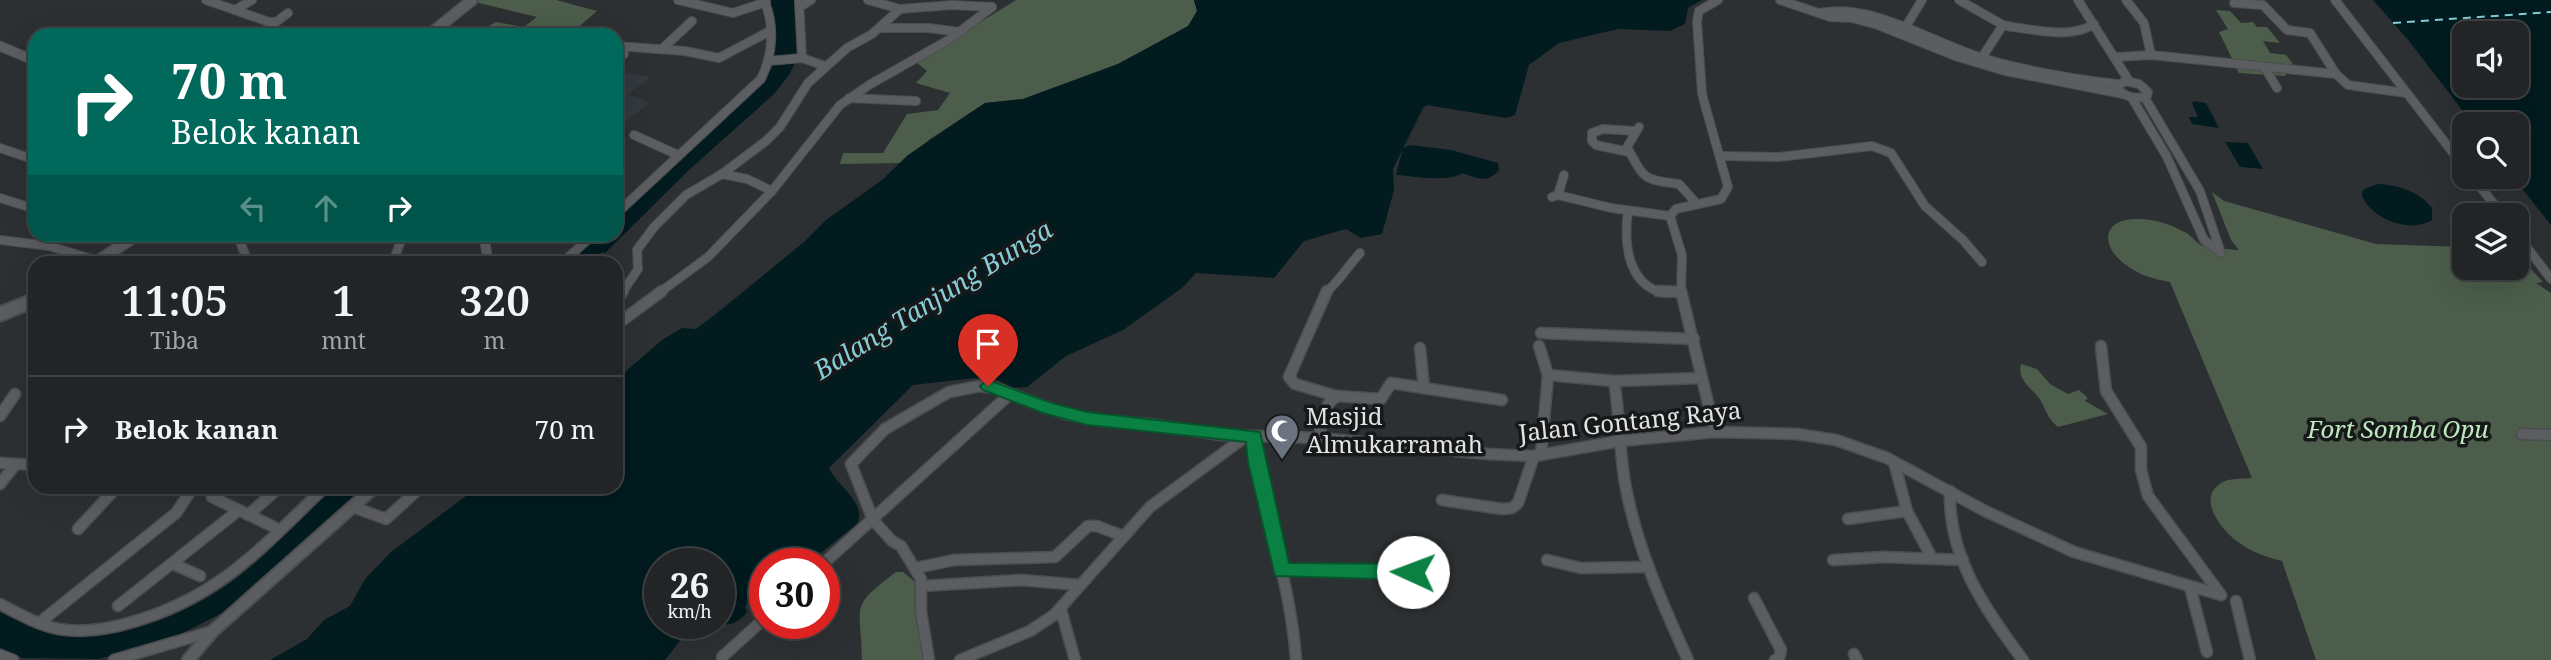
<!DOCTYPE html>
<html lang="id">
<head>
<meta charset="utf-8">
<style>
  :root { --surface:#222426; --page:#2e3032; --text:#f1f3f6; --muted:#a2a4a7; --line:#3f4143 }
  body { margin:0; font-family:"Noto Serif",serif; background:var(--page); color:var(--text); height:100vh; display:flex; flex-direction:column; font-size:26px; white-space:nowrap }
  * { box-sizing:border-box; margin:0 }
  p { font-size:23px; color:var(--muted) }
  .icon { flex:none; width:38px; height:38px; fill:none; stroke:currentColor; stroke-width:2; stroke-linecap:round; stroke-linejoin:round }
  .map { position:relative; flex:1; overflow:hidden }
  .sheet { position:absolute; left:28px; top:256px; width:595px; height:238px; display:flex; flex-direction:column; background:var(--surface); border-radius:21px; box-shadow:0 7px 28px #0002,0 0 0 2px var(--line) }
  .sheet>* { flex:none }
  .top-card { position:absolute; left:28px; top:28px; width:595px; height:214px; border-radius:21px; box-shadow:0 7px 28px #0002,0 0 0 2px var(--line); background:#00695c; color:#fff; overflow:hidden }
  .buttons { position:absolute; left:2452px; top:21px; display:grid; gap:14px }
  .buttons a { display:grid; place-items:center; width:77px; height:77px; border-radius:14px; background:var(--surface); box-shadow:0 7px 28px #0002,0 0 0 2px var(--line); font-size:35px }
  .speed { position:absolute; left:644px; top:548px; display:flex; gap:14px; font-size:35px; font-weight:700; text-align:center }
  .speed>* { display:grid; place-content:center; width:91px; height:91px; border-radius:50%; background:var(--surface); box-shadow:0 7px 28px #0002,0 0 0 2px var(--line); line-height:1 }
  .speed small { font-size:18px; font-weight:400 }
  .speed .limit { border:10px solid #d22; background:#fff; color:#111 }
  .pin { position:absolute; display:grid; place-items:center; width:60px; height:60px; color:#fff; margin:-72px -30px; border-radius:50% 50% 50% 0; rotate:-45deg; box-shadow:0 0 7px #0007 }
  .pin .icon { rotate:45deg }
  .me { position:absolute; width:77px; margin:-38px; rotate:272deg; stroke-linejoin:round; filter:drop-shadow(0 0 5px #0008) }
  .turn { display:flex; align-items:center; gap:24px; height:147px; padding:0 28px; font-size:32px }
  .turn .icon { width:91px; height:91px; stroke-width:2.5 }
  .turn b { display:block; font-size:49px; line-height:60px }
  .lanes { display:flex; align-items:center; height:66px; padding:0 28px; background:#0003; justify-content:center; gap:35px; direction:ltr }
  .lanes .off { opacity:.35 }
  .eta { display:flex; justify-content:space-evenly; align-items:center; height:119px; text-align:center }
  .eta b { font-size:42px; font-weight:600; line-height:49px }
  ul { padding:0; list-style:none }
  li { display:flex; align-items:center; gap:21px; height:105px; padding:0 28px; border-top:2px solid var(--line) }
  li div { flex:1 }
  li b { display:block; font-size:26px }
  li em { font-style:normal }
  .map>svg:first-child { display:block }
  .built { fill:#333940 }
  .green { fill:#4c5d4b }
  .water { fill:#011b1f; fill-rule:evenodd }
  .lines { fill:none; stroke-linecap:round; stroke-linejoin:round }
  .river { fill:#011b1f; fill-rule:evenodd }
  .ferry { stroke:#86ccd7; stroke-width:2; stroke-dasharray:8 6; stroke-linecap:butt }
  .minor-far1-casing { stroke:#4b4d4f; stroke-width:10 }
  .minor-casing { stroke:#4b4d4f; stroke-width:13 }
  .tertiary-far1-casing { stroke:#4b4d4f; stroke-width:11 }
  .tertiary-casing { stroke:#4b4d4f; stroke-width:15 }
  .secondary-far1-casing { stroke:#4b4d4f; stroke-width:13 }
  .secondary-casing { stroke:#4b4d4f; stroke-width:17 }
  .minor-far1 { stroke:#5b5d60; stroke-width:8 }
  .minor { stroke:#5b5d60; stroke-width:10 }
  .tertiary-far1 { stroke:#5b5d60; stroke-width:9 }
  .tertiary { stroke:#5b5d60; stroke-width:11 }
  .secondary-far1 { stroke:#5b5d60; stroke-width:10 }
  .secondary { stroke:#5b5d60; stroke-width:13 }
  .route { fill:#0b8043; stroke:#07532c; stroke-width:2 }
  .labels { text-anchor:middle; stroke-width:7; stroke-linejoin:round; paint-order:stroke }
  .poi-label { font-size:24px; fill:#e1e3e4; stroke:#171819; text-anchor:start }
  .street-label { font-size:24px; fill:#e1e3e4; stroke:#171819 }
  .park-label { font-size:24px; font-style:italic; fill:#bde7bd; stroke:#171819 }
  .water-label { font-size:26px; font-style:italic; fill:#86ccd7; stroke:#171819 }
</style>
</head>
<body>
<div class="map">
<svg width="2551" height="660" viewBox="0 0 2551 660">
  <rect width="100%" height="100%" fill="#2d3032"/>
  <path class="built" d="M 616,72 L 651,77 L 628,94 L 650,103 L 616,127 Z"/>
  <g class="green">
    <path d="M 477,0 L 556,0 L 597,11 L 569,35 L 473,35 L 496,22 L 524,27 L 537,17 L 475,2 Z"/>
    <path d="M 1016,0 L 1194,0 L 1197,11 L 1189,26 L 1118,64 L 1023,99 L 985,103 L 930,139 L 900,163 L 840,164 L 843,153 L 883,153 L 907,114 L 938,110 L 950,93 L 916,83 L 927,71 L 916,62 Z"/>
    <path d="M 2216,10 L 2230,11 L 2241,23 L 2253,22 L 2257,27 L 2267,27 L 2280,43 L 2263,41 L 2270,53 L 2286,55 L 2293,64 L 2285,76 L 2239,73 L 2219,32 L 2228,29 Z"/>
    <path d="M 2212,192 L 2224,201 L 2376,244 L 2464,247 L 2464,261 L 2458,258 L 2452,264 L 2461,270 L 2516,268 L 2517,254 L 2543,282 L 2536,283 L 2551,293 L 2551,660 L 2316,660 L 2282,561 C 2266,557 2251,552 2238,542 C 2220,529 2194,495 2225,481 C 2234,478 2244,479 2252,478 L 2170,282 C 2155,279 2141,276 2129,267 C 2102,250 2098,220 2136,219 C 2154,218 2173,225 2188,234 C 2192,237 2197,243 2201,245 C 2211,249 2228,249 2239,250 L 2231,240 Z"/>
    <path d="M 2021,364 L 2037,369 L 2050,384 L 2068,394 L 2079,390 L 2088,398 L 2085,401 L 2108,414 L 2058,427 C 2049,420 2047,413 2042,403 C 2035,389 2016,382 2021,364 Z"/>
    <path d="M 896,572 L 903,572 L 919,585 L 927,660 L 862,660 C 862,604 847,609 896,572 Z"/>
  </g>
  <g class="water">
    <path d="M 770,0 L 794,0 L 797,58 L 772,60 Z"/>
    <path d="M 1194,0 L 1702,0 L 1688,8 L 1685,24 L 1670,31 L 1618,29 L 1559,43 L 1529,65 L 1515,115 L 1506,118 L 1427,105 L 1423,108 L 1393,169 L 1394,190 L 1382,234 L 1361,238 L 1346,229 L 1304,241 L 1274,278 L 1196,273 L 1182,288 L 1123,330 L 1066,356 L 1027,387 L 1012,388 L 998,380 L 975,378 L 913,385 L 829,468 C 836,485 868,503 857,524 L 808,563 L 765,564 L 765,593 L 750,598 L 745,607 L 747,612 C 737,625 728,626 713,623 L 719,623 L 719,564 L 660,564 L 660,623 L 701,623 L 682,638 L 665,660 L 270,660 L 307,639 L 324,620 L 350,606 L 365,579 L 391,552 L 478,487 L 616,486 L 616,380 L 662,340 L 682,328 L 696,329 L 717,313 L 804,242 L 826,220 L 882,180 L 908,155 L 985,103 L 1023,99 L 1118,64 L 1188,26 L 1197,11 Z"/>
    <path d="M 2373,0 L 2551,0 L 2551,225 L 2513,177 L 2516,177 L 2516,124 L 2473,124 L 2409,41 ZM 2464,33 L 2516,33 L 2516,86 L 2464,86 Z"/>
    <path d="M 796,61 L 789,75 L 774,94 L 690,169 L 605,253 L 584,247 L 599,235 L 616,234 L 616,219 L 759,86 L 772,68 L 772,63 Z"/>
    <path d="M 2194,101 L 2206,103 L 2219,128 L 2192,124 L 2189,117 L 2198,117 L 2192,103 Z"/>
    <path d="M 2225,142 L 2248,143 L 2263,169 L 2240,167 Z"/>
    <path d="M 1410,145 L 1451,150 L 1498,163 L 1499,170 C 1488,184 1476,178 1462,173 C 1448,183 1414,176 1396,175 L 1403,148 Z"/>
    <path d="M 2377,184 C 2398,185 2419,191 2432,208 L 2432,220 C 2411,234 2370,219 2362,195 L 2363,190 Z"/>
    <path d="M 334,487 L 367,487 L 230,609 L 169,640 L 99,659 L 22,658 L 0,648 L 0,612 C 16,620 32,628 50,633 C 104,646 173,620 218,591 C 262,563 297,521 334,487 Z"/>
  </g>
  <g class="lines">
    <path class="river" d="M 616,229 L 619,234 L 616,239 L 592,262 L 570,262 L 597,234 L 616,234 Z"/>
    <path class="ferry" d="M 2393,23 L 2551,12"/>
    <g class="minor-far1-casing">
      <g id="minor-far1">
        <path d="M 206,0 L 269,22 L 276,22 L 288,13"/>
        <path d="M 678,0 L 733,13 L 766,2"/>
        <path d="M 799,0 L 802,58"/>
        <path d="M 868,0 L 900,9"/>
        <path d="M 1780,0 L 1830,17 L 1852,18 L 1878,25 L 1958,57 L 2005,71 L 2123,94"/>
        <path d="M 1959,0 L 2003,25 L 2012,27 C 2039,30 2071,39 2094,24"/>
        <path d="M 2078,0 L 2129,81"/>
        <path d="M 2126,0 L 2144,23 L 2151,55"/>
        <path d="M 2335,0 L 2464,167"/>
        <path d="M 2234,3 L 2263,5 L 2287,30 L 2310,33 L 2336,74"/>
        <path d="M 800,7 L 811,0"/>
        <path d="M 235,10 L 252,0"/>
        <path d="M 1819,13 C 1876,2 1934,45 1989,60 C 2031,72 2074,79 2117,84"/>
        <path d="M 880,28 L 928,28 L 960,32"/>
        <path d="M 1905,28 L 1922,0"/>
        <path d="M 575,32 L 583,35"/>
        <path d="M 616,46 L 685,51 L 719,58 L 770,31"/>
        <path d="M 662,49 L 692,21"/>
        <path d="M 2117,57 L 2151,55 L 2336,74 L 2348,85 L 2406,93"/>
        <path d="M 616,61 L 624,54"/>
        <path d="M 769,61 L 802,58 L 825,66"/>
        <path d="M 1979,62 L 2003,25"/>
        <path d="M 2265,68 L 2277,88"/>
        <path d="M 2125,81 L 2139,84 L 2148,92 L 2147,96 C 2134,100 2124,97 2116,87 Z"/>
        <path d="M 849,98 L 916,101"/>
        <path d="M 2132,98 L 2167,157 L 2204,240 L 2221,253"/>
        <path d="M 2145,98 L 2200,191 L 2221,253"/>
        <path d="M 1639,127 L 1627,147 C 1645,180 1642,179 1679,184 L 1697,204"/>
        <path d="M 634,135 L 678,155"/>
        <path d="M 0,148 L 35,160"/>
        <path d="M 1629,152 L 1596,145 L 1592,141 L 1592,133 L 1603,129 L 1635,131"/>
        <path d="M 1721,156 L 1779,157 L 1872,146 L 1891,153 L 1925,206 L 1963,240 L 1982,262"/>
        <path d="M 722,174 L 747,179 L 772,191 L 840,105 L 869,85 L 950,39 L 992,7"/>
        <path d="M 2472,177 L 2503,215"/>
        <path d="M 1558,195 L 1564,175"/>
        <path d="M 1552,197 L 1558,195 L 1611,208 L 1670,216"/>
        <path d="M 0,198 L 35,209"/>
        <path d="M 1628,211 C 1624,240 1626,280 1659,292 C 1665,294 1675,292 1681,292"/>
        <path d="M 616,214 L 761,79 C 773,55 775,25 764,0"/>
        <path d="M 2516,233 L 2551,279"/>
        <path d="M 106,234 L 125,243"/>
        <path d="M 237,234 L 248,262"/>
        <path d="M 0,240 L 49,246 L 98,261"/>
        <path d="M 393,262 L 400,243"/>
        <path d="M 563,262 L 594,234"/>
        <path d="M 622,293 L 638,269 L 637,250 L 654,227 L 686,195 L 722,174 L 766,141 L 780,127 L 808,83 L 847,48 L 872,34 L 900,9 L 952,5 L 992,7"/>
        <path d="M 659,293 L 708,257 L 772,191"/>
        <path d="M 1325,293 C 1339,282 1347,267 1360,253"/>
        <path d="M 1681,293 L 1682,255 L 1670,216 L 1676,209 L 1721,199 L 1728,187 L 1702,94 L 1697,21 L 1699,11 L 1718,0"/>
      </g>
    </g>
    <g class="minor-casing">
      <g id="minor">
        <path d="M 1327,291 L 1289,377 L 1295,384 L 1336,396"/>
        <path d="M 1658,291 L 1681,292"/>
        <path d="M 1681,291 L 1715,432"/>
        <path d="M 616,302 L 623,291"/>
        <path d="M 616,325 L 662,291"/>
        <path d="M 1541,333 L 1694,339"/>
        <path d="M 1539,346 L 1548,375"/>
        <path d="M 2101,346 L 2106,391 L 2141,447 L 2141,470 L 2148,496 L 2221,595"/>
        <path d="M 1420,348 L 1424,388"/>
        <path d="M 1614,381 C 1620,415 1619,449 1625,483 C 1636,545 1662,603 1688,660"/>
        <path d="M 0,416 L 15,394"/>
        <path d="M 2522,434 L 2551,435"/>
        <path d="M 1254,436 C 1263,512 1291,584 1296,660"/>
        <path d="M 1319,438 C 1322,424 1323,402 1338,396 L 1381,399 L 1391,383 L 1502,400"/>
        <path d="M 1541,455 L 1548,375 L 1614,381 L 1702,378"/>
        <path d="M 1894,462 L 1907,511 L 1932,558"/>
        <path d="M 0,463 L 35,465"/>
        <path d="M 0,484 L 16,464"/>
        <path d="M 215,486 L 212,497 L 274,527"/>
        <path d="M 1950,491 C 1948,557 1985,609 2023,660"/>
        <path d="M 1442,500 L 1502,509 L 1512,508 L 1518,503 L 1534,456"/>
        <path d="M 353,507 L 386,519 L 422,486"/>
        <path d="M 248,515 L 281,486"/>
        <path d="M 1848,519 L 1907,511"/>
        <path d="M 78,529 L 118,486"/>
        <path d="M 1547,560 L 1581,568 L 1646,567"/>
        <path d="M 1833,560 L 1883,557 L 1963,560"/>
        <path d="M 173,564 L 200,576"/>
        <path d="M 823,564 L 1010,394"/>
        <path d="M 916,568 L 954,560 L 1055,557 L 1088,526 L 1097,526 L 1123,536"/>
        <path d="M 1281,570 L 1436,573"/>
        <path d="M 922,586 L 1021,580 L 1080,585"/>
        <path d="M 2190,587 L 2207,652"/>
        <path d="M 1754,598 L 1781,650 L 1779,658 L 1775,660"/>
        <path d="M 2236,601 L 2250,660"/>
        <path d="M 0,604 C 19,614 38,625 59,629 C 83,633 109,629 132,622 C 220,597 263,546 326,486"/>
        <path d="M 118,606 L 239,510"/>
        <path d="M 1061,610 L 1075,660"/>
        <path d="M 39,623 L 176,513 L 194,486"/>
        <path d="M 1854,654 L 1857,660"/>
        <path d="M 0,655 L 13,660"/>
        <path d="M 722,657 L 765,618"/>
        <path d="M 114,660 L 213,631"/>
        <path d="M 929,660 L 921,612 L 921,579 L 901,546 L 892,541 L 873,520 L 851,464 L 885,429 L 949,392 L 980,386 L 996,388 L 1065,414 L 1103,421 L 1149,424 L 1222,435 L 1319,438 L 1487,454 L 1534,456 L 1620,441 L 1715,432 L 1797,434 L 1836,440 L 1887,458 L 1985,511 L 2074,552 L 2221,595"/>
        <path d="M 960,660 L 1030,631 L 1054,615 L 1150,507 L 1245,437"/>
      </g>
    </g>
    <g class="tertiary-far1-casing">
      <g id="tertiary-far1">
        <path d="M 0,46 L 35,61"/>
        <path d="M 484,234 L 488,262"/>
      </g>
    </g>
    <g class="tertiary-casing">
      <path id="tertiary" d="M 188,660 L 213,631 L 376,486"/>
    </g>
    <g class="secondary-far1-casing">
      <g id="secondary-far1">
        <path d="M 429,35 L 472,0"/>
        <path d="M 96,262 L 139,234"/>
      </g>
    </g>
    <g class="secondary-casing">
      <path id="secondary" d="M 0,314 L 35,300"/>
    </g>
    <use href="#minor-far1" class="minor-far1"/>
    <use href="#minor" class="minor"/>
    <use href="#tertiary-far1" class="tertiary-far1"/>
    <use href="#tertiary" class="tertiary"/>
    <use href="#secondary-far1" class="secondary-far1"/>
    <use href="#secondary" class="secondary"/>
  </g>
  <path class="route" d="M 988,380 L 1052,403 L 1087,412 L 1260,432 L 1289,563 L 1413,564 L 1420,567 L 1422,572 L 1420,578 L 1413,580 L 1275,576 L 1248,462 L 1246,442 L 1087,425 L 1043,413 L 983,390 L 980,386 Z"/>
  <defs>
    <g id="mosque-pin" transform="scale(1.75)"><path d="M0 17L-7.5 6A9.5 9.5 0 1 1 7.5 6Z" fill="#6b7280" stroke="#171819"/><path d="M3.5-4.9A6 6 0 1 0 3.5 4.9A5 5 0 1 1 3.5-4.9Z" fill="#fff"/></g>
  </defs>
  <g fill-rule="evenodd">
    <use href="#mosque-pin" x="1282" y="431"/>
  </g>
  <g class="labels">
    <g class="poi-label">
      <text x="1306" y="425">Masjid<tspan x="1306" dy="28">Almukarramah</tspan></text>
    </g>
    <g class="street-label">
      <text transform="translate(1630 422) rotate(-6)" y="8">Jalan Gontang Raya</text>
    </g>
    <g class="park-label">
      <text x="2398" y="438">Fort Somba Opu</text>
    </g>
    <g class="water-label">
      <text transform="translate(933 300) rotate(-32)" y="9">Balang Tanjung Bunga</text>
    </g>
  </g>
</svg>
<div class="buttons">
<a><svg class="icon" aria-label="sound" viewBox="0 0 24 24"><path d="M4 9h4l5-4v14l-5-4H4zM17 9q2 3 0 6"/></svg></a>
<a><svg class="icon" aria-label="search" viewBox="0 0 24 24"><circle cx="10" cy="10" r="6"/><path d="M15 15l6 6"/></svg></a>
<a><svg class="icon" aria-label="layers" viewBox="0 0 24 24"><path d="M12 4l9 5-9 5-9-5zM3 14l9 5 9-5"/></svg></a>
</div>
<div class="speed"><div>26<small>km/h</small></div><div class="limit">30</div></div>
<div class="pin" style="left:988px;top:386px;background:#d93025"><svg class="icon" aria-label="arrive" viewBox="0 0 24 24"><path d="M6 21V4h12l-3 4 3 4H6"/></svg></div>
<svg class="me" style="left:1413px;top:572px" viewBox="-20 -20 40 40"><circle r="19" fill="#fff"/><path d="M0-13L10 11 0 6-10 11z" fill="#0b8043"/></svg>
<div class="top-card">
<div class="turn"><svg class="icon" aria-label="right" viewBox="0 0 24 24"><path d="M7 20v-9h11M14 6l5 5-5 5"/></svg><div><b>70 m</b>Belok kanan</div></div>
<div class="lanes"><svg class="icon off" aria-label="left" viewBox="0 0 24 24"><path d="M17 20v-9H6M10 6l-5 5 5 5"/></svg><svg class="icon off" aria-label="ahead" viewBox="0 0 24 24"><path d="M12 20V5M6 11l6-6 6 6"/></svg><svg class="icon" aria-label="right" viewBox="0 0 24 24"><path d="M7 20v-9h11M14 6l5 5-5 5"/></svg></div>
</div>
<section class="sheet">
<div class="eta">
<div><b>11:05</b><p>Tiba</p></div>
<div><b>1</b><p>mnt</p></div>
<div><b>320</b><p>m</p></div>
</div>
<ul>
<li><svg class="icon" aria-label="right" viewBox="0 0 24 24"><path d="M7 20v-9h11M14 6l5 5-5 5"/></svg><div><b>Belok kanan</b></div><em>70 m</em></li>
</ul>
</section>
</div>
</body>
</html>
